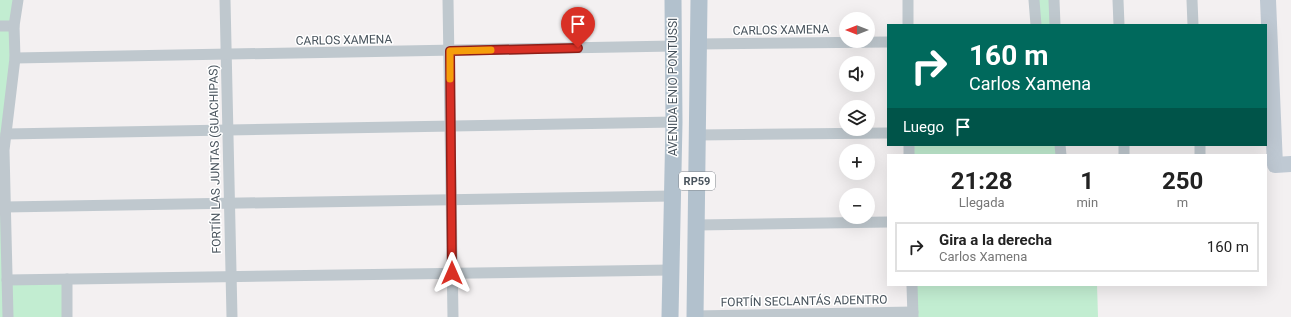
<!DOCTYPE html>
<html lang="es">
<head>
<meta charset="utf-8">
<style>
  :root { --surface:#fff; --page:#f2f2f2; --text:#222; --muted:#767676; --line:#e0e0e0 }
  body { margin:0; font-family:Roboto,sans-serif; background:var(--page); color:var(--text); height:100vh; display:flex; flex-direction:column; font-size:15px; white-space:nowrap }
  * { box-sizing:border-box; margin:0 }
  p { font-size:13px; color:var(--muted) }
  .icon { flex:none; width:22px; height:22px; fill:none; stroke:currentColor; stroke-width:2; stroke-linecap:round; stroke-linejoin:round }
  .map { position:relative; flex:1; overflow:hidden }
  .details { position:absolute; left:887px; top:154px; width:380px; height:132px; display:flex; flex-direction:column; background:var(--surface); border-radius:0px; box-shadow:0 4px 16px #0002 }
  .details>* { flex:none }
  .hud { position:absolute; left:887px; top:24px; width:380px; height:122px; border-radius:0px; box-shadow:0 4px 16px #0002; background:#00695c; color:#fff; overflow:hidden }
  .needle { width:26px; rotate:270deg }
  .tools { position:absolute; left:839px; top:12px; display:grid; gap:8px }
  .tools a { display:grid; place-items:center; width:36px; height:36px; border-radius:50%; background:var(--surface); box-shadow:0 4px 16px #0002; font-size:20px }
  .pin { position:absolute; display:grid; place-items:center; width:34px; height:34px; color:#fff; margin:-41px -17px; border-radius:50% 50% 50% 0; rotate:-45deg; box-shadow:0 0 4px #0007 }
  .pin .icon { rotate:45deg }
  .me { position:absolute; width:44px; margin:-22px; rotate:0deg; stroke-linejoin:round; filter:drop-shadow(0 0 3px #0008) }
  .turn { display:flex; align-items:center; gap:14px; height:84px; padding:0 16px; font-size:18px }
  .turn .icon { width:52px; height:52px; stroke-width:2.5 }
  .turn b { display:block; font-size:28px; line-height:34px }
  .then { display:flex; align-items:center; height:38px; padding:0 16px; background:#0003; gap:8px; font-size:15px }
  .eta { display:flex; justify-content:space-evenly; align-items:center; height:68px; text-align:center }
  .eta b { font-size:24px; font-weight:700; line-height:28px }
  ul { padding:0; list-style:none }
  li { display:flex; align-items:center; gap:12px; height:50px; margin:0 8px 6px; padding:0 8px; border:2px solid var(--line); border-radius:0px }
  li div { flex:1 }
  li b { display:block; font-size:15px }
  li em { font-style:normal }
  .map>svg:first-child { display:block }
  .green { fill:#c2edd1 }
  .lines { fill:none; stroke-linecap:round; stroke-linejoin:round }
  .street { stroke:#bfc8ce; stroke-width:11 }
  .secondary { stroke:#bfc9d3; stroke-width:16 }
  .primary { stroke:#b2c1cd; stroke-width:17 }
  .route-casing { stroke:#8d1f18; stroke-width:10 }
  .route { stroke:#d93025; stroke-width:7 }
  .slow { stroke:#f59e0b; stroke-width:7 }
  .labels { text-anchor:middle; stroke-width:3; stroke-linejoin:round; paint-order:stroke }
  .shield { fill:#fff; stroke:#80878e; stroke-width:1 }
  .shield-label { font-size:11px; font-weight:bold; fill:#49545d }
  .street-label { font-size:12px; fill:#49545d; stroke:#fff }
</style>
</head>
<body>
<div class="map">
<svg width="1291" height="317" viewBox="0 0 1291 317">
  <rect width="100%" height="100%" fill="#f3f0f1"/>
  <g class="green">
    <path d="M 0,0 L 18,0 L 4,150 L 8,317 L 0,317 Z"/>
    <path d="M 1035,0 L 1052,0 L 1054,25 L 1036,25 Z"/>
    <path d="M 911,145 L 1060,145 L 1061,155 L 911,155 Z"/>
    <path d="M 65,281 L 65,317 L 10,317 L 9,282 Z"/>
    <path d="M 914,285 L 1097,285 L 1098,317 L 914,317 Z"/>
  </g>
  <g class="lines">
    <g class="street">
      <path d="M 225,0 L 232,317"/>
      <path d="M 448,0 L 453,317"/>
      <path d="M 908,0 L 908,25"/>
      <path d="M 1034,0 L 1036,25"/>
      <path d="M 1054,0 L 1055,25"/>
      <path d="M 1118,0 L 1119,25"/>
      <path d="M 1192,0 L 1193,25"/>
      <path d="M 0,26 L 14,26"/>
      <path d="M 699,44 L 888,42"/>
      <path d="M 15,58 L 674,46"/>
      <path d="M 6,134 L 674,122"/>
      <path d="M 698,135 L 888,133"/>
      <path d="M 909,145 L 909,155"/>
      <path d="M 1060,145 L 1061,155"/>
      <path d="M 1124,145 L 1124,155"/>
      <path d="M 1200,145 L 1200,155"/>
      <path d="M 0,210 L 5,207 L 672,196"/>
      <path d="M 697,225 L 888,222"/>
      <path d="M 67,279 L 67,317"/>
      <path d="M 7,280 L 671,270"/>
      <path d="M 912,285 L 913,317"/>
      <path d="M 695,316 L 913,312"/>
      <path d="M 8,317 L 4,150 L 15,58 L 14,26 L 18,0"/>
    </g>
    <path class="secondary" d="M 1268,0 L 1275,165 L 1291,164"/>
    <g class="primary">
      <path d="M 670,317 L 674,122 L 673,0"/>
      <path d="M 695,317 L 699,0"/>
    </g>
  </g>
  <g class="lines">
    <g class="route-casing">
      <path id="route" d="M 452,273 L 450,51 L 578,48"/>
    </g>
    <use href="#route" class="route"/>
    <path class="slow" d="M 450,79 L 450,51 L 491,50"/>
  </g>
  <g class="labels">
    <rect class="shield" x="679" y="172" width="36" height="18" rx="3"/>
    <g class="shield-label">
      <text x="697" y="185">RP59</text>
    </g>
    <g class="street-label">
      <text transform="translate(781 30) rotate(-1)" y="4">CARLOS XAMENA</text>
      <text transform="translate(344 40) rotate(-1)" y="4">CARLOS XAMENA</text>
      <text transform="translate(673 87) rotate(-90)" y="4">AVENIDA ENIO PONTUSSI</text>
      <text transform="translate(215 159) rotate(-91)" y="4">FORTÍN LAS JUNTAS (GUACHIPAS)</text>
      <text transform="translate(804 301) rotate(-1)" y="4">FORTÍN SECLANTÁS ADENTRO</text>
    </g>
  </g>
</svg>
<div class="tools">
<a><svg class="needle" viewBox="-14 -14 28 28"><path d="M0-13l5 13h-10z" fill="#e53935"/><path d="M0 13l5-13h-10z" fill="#767676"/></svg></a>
<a><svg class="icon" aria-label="sound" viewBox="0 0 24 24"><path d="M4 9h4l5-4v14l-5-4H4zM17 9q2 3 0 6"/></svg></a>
<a><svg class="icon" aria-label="layers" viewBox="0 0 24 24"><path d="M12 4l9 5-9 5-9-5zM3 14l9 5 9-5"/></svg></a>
<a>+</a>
<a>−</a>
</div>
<div class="pin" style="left:578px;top:48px;background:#d93025"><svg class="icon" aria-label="arrive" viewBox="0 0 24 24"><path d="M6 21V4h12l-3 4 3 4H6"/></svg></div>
<svg class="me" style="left:452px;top:273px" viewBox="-20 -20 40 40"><path d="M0-17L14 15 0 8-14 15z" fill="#d93025" stroke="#fff" stroke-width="4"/></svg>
<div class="hud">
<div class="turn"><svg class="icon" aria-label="right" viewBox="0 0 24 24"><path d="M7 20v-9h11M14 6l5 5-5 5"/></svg><div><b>160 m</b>Carlos Xamena</div></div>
<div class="then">Luego<svg class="icon" aria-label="arrive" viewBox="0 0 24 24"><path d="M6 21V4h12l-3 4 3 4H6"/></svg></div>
</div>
<section class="details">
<div class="eta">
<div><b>21:28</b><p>Llegada</p></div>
<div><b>1</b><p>min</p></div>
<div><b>250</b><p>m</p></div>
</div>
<ul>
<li><svg class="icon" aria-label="right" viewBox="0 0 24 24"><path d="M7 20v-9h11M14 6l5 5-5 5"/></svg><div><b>Gira a la derecha</b><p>Carlos Xamena</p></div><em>160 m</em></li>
</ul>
</section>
</div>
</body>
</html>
